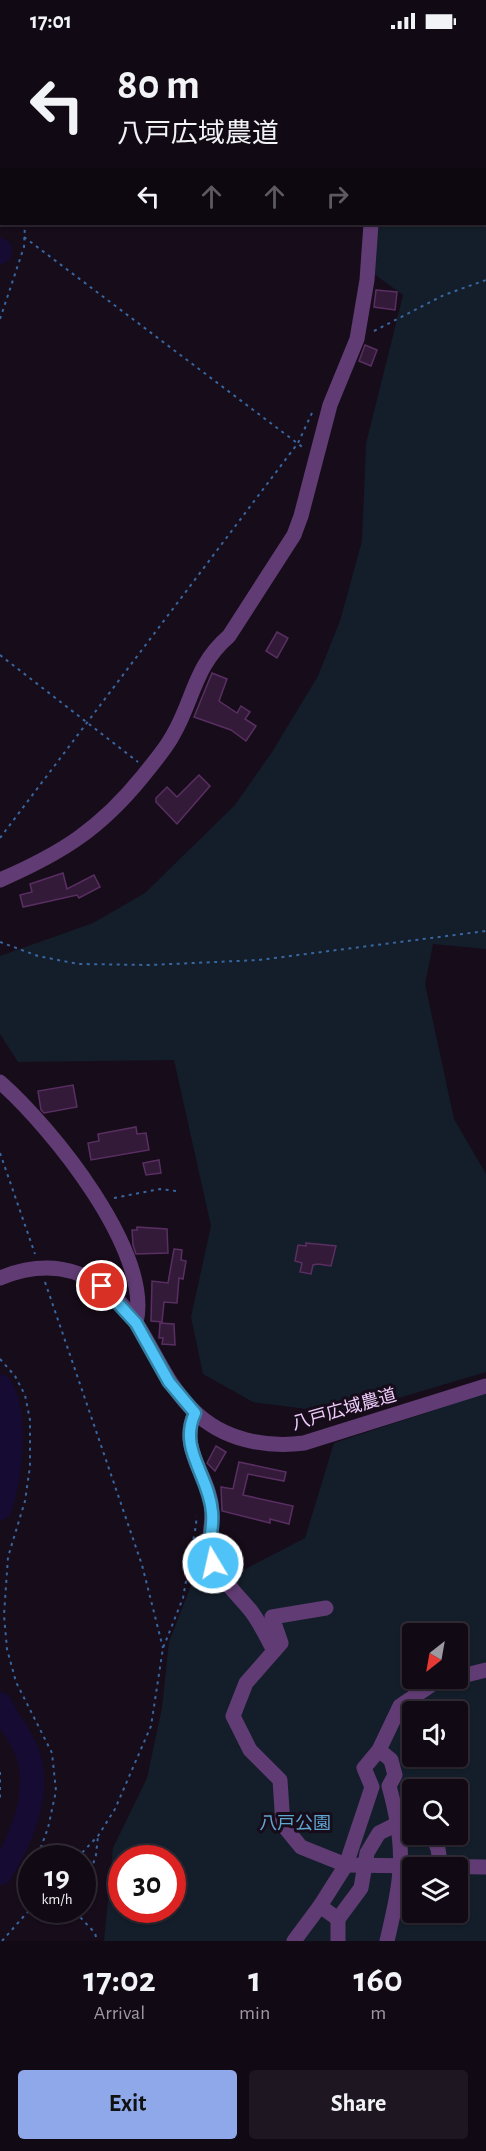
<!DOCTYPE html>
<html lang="en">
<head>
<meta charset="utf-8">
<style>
  :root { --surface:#110914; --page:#1e1722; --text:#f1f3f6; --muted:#9c9aa0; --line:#302a34; --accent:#8ea8e9 }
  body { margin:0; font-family:"Alegreya Sans","Noto Sans JP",sans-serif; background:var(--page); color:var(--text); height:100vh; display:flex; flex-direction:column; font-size:22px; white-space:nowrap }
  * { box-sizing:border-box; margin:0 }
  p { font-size:20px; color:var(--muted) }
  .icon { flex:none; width:33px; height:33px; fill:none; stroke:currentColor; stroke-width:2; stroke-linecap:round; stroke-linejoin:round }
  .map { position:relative; height:1899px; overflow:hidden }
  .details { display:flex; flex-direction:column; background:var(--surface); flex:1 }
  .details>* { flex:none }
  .banner { position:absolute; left:0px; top:0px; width:486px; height:183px; box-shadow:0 2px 4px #0004,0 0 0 2px var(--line); background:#110914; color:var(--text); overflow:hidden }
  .needle { width:39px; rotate:211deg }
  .tools { position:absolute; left:402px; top:1581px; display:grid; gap:12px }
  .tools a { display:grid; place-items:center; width:66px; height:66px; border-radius:6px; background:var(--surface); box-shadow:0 2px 4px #0004,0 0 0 2px var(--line); font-size:30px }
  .speed { position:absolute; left:18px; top:1803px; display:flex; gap:12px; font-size:30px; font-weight:700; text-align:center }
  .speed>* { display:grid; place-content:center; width:78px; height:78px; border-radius:50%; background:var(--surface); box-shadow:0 2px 4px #0004,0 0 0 2px var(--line); line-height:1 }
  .speed small { font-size:15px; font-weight:400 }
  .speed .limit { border:9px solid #d22; background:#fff; color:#111 }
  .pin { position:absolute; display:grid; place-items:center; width:51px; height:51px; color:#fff; margin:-26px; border:3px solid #fff; border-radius:50%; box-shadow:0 2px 6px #0007 }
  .me { position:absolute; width:66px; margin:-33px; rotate:351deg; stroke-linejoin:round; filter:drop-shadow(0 0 4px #0008) }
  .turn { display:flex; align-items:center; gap:21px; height:126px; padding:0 18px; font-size:27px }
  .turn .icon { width:78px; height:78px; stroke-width:2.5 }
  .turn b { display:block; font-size:42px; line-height:51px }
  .lanes { display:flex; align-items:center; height:57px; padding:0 18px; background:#0003; justify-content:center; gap:30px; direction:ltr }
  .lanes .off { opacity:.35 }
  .eta { display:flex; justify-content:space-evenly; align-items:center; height:102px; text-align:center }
  .eta b { font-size:36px; font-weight:700; line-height:42px }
  .button { display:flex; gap:12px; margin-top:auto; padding:12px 18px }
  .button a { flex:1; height:69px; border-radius:6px; background:var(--accent); color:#111; font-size:24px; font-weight:700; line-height:69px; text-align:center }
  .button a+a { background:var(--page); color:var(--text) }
  .status { display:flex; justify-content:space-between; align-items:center; height:42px; padding:0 30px; background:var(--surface); direction:ltr }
  .status svg { height:16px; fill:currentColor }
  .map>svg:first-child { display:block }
  .green { fill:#131e2a; fill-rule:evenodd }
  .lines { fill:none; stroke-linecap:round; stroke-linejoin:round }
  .river { stroke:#160c33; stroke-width:24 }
  .building { fill:#331a39; stroke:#592f62; stroke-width:1.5 }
  .path { stroke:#3866a0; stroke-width:2; stroke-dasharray:3 4.5; stroke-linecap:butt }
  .minor { stroke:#613c74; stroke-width:15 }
  .route-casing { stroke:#337fa1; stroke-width:15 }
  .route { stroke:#4fc3f7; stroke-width:10 }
  .labels { text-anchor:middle; stroke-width:6; stroke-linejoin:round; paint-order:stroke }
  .street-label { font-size:18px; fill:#edcbfa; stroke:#170c1a }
  .park-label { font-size:18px; fill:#5fa6d1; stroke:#170c1a }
</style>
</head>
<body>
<div class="status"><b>17:01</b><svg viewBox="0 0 49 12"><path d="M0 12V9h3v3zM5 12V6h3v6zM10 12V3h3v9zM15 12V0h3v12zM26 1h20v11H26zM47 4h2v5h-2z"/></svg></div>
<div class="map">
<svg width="486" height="1899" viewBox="0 0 486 1899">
  <rect width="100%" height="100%" fill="#170c1a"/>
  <g class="green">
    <path d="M 340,0 L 486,0 L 486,907 L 433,902 L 425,942 L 454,1077 L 486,1132 L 486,1330 L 345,1372 L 253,1360 L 203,1332 L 191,1275 L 211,1184 L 174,1018 L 18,1020 L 0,992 L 0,914 L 93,881 L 145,851 L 235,763 L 272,710 L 318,634 L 340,579 L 362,499 L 366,402 L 403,253 L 374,232 L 372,182 L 484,182 L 484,2 Z"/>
    <path d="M 486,1351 L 486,1899 L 104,1899 L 113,1806 L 147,1736 L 162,1666 L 169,1600 L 204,1510 L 230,1507 L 236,1532 L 305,1496 L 334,1401 ZM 412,1592 L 458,1592 L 458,1636 L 412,1636 ZM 412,1670 L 458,1670 L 458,1714 L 412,1714 ZM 412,1748 L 458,1748 L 458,1792 L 412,1792 ZM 122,1816 L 172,1816 L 172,1868 L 122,1868 ZM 412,1826 L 458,1826 L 458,1870 L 412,1870 Z"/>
  </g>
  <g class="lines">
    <g class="river">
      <path d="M 31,0 L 31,2"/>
      <path d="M 0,104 L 2,101"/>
      <path d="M 0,208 L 0,210"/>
      <path d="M 0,1344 C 18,1371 10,1436 0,1466"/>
      <path d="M 0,1662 C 7,1678 19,1691 26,1707 C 43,1747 22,1797 0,1831"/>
    </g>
  </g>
  <g class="building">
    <path d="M 376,248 L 397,250 L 395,268 L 374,265 Z"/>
    <path d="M 365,303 L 377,308 L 371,324 L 359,319 Z"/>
    <path d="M 277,590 L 288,596 L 277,616 L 266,609 Z"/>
    <path d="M 212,631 L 227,637 L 219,659 L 237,671 L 241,664 L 250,670 L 245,677 L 256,684 L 246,699 L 231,688 L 194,675 Z"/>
    <path d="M 199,733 L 210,744 L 177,782 L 156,760 L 156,756 L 167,745 L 177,755 Z"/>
    <path d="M 63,831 L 67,847 L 94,833 L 100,845 L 79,856 L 77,853 L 23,865 L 20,853 L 32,850 L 30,842 Z"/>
    <path d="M 73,1043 L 77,1065 L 44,1071 L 41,1068 L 38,1049 Z"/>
    <path d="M 136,1085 L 137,1092 L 146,1091 L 149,1108 L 91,1118 L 88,1101 L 99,1099 L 98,1092 Z"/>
    <path d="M 159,1118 L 161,1131 L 146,1133 L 143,1121 Z"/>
    <path d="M 137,1185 L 167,1187 L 168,1211 L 136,1212 L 133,1203 L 132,1188 L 137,1188 Z"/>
    <path d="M 306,1201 L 336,1204 L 331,1224 L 318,1222 L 313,1223 L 311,1232 L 300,1230 L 302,1221 L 295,1219 L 298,1203 L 306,1204 Z"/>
    <path d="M 174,1207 L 182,1208 L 181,1218 L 186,1219 L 183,1237 L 179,1236 L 177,1261 L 164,1260 L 162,1280 L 151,1279 L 152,1239 L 168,1241 Z"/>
    <path d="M 160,1281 L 174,1282 L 175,1303 L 162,1302 L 163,1296 L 159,1296 Z"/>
    <path d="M 216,1404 L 226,1410 L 215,1429 L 207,1421 Z"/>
    <path d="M 239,1420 L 286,1430 L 284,1439 L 248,1432 L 243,1453 L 293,1464 L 289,1482 L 270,1477 L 270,1481 L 222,1469 L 221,1445 L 233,1447 Z"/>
  </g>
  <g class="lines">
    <g class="path">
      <path d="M 5,0 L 5,2"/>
      <path d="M 48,0 L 48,2"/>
      <path d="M 319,0 L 320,2"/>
      <path d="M 78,2 L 79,0"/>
      <path d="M 0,34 L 2,30"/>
      <path d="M 24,195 L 305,407"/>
      <path d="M 0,277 L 24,205 L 25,182"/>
      <path d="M 374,289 L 444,253 L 486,238"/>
      <path d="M 0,613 L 138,720"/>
      <path d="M 0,796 L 298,401 L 312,371"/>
      <path d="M 0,900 L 38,914 L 78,922 L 150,923 L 259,918 L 486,889"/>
      <path d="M 0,1111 L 35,1212"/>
      <path d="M 114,1156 L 160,1147 L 176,1149"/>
      <path d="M 45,1240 L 142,1523 L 163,1606"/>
      <path d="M 0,1317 L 15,1334 L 25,1353 L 30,1378 L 30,1424 L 25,1459 L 8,1515 L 4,1573 L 7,1607 L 16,1640 L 52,1711 L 56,1749 L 48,1786 L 37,1816"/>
      <path d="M 195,1489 L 197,1474"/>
      <path d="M 0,1730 L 0,1757"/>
      <path d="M 77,1816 L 98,1794 L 115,1767 L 151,1684 L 163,1606 L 183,1556 L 194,1494"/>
      <path d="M 82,1857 L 96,1813 L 98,1794"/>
      <path d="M 28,1867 L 28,1846 L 32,1835"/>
      <path d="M 80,1868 L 80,1875 L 95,1891 L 97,1899"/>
      <path d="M 2,1899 L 32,1865"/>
    </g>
    <g class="minor">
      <path d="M 337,2 L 337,0"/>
      <path d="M 0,838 C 62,811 100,787 143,734 C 153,721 165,708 173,693 C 194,657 194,624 229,594 L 294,493 L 301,474 L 330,363 L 357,297 L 367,238 L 371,182"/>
      <path d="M 0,1040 C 51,1085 153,1210 136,1281"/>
      <path d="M 0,1236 C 57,1213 103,1231 137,1282 C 156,1312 168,1344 194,1369 C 223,1398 266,1406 304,1401 L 486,1344"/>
      <path d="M 195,1371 C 177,1409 212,1434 212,1472 C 212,1490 205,1503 214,1521 C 222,1539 239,1554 251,1569 C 260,1581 267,1595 274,1609"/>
      <path d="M 326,1566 L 272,1575 L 281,1601 L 246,1641 L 233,1674 L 250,1708 L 280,1738 L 283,1783 L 301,1805 L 346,1823 L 486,1825"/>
      <path d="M 458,1635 L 486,1628"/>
      <path d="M 379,1708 L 391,1718 L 395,1733 L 389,1744 C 407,1809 402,1835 387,1899"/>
      <path d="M 432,1792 L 438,1807 L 441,1826"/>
      <path d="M 320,1864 L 338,1877 L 361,1846 L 367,1811 L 379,1791 L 399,1781 L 412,1786"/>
      <path d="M 338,1877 L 338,1899"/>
      <path d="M 294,1899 L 320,1864 L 346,1823 L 372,1745 L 364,1726 L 379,1708 L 400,1664 L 434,1641 L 453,1636"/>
    </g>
  </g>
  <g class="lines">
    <g class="route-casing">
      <path id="route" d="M 102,1244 L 136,1281 L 169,1340 L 195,1371 C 178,1407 209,1433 212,1470 C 214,1491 206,1496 213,1521"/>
    </g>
    <use href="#route" class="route"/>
  </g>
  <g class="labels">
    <g class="street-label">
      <text transform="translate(344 1367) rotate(-16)" y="6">八戸広域農道</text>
    </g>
    <g class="park-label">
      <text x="295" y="1787">八戸公園</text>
    </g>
  </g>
</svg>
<div class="tools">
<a><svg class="needle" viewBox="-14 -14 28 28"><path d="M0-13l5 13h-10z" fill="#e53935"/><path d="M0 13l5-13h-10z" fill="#9c9aa0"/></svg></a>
<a><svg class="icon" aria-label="sound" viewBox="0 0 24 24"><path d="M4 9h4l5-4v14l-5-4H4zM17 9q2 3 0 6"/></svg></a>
<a><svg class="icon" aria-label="search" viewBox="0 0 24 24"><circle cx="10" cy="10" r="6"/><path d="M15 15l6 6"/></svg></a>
<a><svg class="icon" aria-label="layers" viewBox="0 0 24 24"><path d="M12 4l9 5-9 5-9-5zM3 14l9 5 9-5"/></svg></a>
</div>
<div class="speed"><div>19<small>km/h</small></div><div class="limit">30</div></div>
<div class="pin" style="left:102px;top:1244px;background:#d93025"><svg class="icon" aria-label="arrive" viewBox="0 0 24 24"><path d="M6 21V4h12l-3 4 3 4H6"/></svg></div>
<svg class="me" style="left:213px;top:1521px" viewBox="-20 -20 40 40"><circle r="17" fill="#4fc3f7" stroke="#fff" stroke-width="3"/><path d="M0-11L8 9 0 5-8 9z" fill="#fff"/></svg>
<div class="banner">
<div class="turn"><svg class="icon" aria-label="left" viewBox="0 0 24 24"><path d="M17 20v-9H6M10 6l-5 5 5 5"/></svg><div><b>80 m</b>八戸広域農道</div></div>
<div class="lanes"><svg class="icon" aria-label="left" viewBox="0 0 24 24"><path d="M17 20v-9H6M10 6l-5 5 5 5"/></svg><svg class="icon off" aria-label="ahead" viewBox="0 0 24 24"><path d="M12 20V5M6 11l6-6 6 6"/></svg><svg class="icon off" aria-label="ahead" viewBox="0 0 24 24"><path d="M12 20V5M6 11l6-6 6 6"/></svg><svg class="icon off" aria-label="right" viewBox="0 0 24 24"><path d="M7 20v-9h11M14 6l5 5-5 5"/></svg></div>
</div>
</div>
<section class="details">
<div class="eta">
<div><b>17:02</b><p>Arrival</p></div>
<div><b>1</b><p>min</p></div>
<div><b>160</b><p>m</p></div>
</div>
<div class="button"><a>Exit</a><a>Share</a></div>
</section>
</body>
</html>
